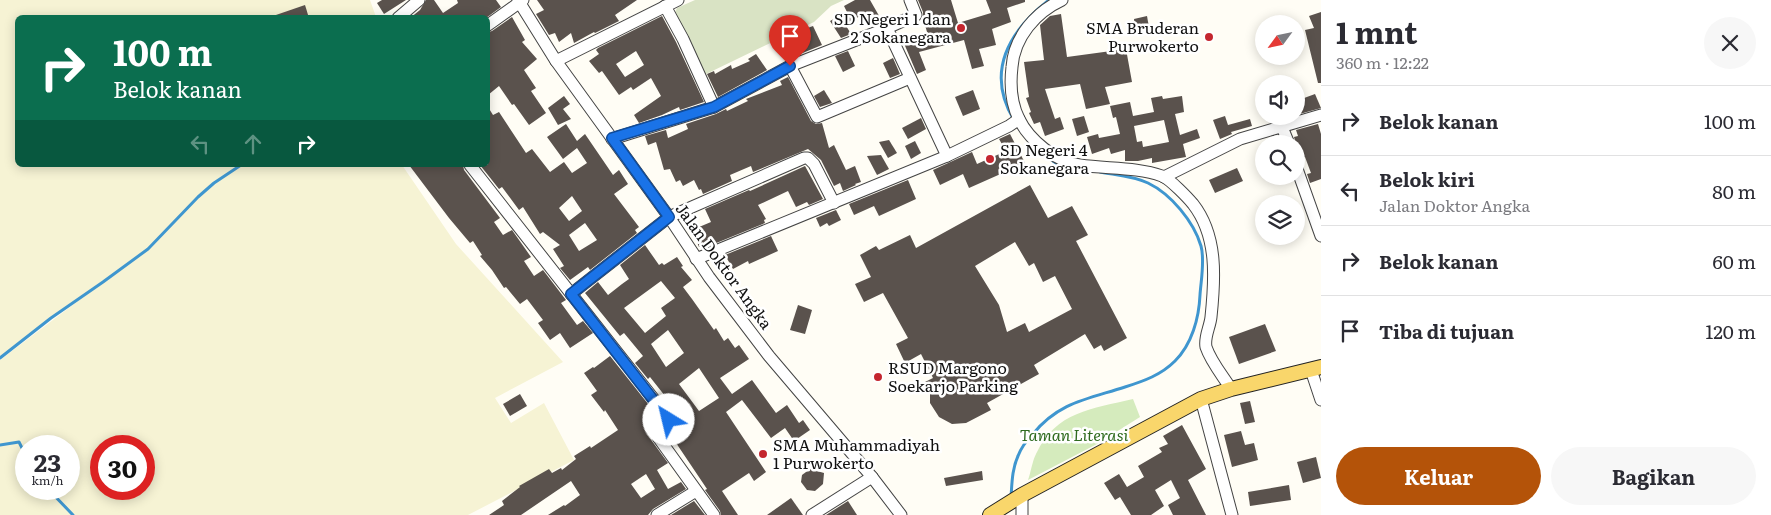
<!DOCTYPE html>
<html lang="id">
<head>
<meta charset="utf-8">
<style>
  :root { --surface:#fff; --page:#f7f7f7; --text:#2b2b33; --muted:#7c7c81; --line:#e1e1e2; --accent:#b45309 }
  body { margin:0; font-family:Literata,serif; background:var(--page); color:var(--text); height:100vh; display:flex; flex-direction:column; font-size:19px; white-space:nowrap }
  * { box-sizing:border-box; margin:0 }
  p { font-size:16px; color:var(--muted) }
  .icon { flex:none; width:28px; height:28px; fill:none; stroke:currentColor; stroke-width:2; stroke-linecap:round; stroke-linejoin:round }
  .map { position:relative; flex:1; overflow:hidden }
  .details { display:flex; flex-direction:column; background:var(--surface); width:450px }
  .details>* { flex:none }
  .hud { position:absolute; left:15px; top:15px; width:475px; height:152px; border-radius:8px; box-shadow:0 2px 12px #0003; background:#0b6e4f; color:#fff; overflow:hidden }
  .needle { width:32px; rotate:237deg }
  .fabs { position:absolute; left:1255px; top:15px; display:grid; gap:10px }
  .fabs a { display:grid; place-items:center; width:50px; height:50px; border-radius:50%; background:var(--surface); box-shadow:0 2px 12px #0003; font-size:25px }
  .speed { position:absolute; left:15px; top:435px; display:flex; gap:10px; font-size:25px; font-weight:700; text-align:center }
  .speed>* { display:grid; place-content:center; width:65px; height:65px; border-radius:50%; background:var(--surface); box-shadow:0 2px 12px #0003; line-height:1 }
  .speed small { font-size:12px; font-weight:400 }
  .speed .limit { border:8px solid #d22; background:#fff; color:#111 }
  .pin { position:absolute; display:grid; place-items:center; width:42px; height:42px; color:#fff; margin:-51px -21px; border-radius:50% 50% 50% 0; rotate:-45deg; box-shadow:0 0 5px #0007 }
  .pin .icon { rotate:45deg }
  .me { position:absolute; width:55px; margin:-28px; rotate:324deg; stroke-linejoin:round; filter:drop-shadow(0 0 4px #0008) }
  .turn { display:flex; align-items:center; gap:18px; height:105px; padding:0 15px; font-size:22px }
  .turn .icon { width:65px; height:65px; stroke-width:2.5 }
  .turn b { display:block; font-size:35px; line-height:42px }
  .lanes { display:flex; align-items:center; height:48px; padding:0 15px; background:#0003; justify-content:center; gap:25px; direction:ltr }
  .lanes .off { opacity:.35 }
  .round { display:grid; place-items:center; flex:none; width:52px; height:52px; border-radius:26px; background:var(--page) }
  .summary { display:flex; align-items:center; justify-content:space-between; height:85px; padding:0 15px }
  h1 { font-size:30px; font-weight:700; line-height:38px }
  .cta { display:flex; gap:10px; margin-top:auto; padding:10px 15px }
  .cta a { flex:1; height:58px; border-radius:30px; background:var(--accent); color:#fff; font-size:20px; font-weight:700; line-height:58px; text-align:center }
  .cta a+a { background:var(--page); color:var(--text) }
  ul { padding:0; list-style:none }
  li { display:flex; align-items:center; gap:15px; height:70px; padding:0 15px; border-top:1px solid var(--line) }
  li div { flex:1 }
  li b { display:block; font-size:19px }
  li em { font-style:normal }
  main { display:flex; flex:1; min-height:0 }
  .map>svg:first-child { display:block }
  .farmland { fill:#f6f3d4; fill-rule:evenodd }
  .green { fill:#d5ebbd }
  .cemetery { fill:#d9e3c4 }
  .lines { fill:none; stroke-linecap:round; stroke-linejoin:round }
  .stream { stroke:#3f96cf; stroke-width:3 }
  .building { fill:#5a524d; fill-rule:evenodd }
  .minor-casing { stroke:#444; stroke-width:13 }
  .major-casing { stroke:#222; stroke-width:16 }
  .minor { stroke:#fff; stroke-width:11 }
  .major { stroke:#f9d66b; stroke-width:14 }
  .route-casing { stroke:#114b97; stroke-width:12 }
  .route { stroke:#1a73e8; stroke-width:9 }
  .poi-dot { fill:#c4262e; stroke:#fff; stroke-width:2 }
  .labels { text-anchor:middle; stroke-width:5; stroke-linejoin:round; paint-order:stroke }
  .poi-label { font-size:16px; fill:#111; stroke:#fff; text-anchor:start }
  .street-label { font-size:16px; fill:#111; stroke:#fff }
  .park-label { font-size:16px; font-style:italic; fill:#2f6b1f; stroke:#fff }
</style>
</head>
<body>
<main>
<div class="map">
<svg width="1321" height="515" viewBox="0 0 1321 515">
  <rect width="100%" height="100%" fill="#fffdf5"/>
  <path class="farmland" d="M 0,0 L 370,0 L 376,17 L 18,18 L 18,165 L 402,165 L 456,244 L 563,362 L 495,398 L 511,423 L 544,403 L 574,460 L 468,515 L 0,515 L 0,360 L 78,301 L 51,318 L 0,358 ZM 26,446 L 69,446 L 69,489 L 26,489 ZM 101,446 L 144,446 L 144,489 L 101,489 Z"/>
  <path class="green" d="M 1133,399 L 1140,417 L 1097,444 L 1028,480 C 1031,472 1032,462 1036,454 C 1056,411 1092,409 1133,399 Z"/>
  <path class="cemetery" d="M 695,0 L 844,0 L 831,6 L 814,22 L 702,76 L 674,14 L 677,8 Z"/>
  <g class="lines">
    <g class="stream">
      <path d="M 1014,120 C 985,72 1009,31 1049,0"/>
      <path d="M 1034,147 L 1057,164 L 1077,170"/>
      <path d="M 0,358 L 51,318 L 103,282 L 148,249 L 198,197 L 214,183 L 241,165"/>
      <path d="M 0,445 L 19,442 L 26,456"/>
      <path d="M 48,489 L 73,515"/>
      <path d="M 1011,497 C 1012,483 1012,469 1018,456 C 1021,448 1027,440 1033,434 C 1059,402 1088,399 1125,387 C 1144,381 1161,375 1175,361 C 1192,344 1199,318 1200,295 C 1201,280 1205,260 1201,246 C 1194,222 1171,194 1148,183 C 1133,176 1116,175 1100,172"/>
    </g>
  </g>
  <g class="building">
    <path d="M 382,0 L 406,0 L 384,14 L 377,3 Z"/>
    <path d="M 426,0 L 434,0 L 443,13 L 458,3 L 457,0 L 496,0 L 501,7 L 486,18 L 410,18 L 420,10 Z"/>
    <path d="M 537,0 L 637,0 L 615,15 L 619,21 L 595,33 L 594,32 L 574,43 L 571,33 L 559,42 L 555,33 L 549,35 L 536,14 L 544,10 Z"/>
    <path d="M 855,0 L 870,0 L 882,21 L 870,26 L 864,14 L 845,24 L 851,34 L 841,38 L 830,21 L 847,12 L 844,6 Z"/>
    <path d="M 918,0 L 951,0 L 958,23 L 991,13 L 986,0 L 1025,0 L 1025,2 L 1007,8 L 1011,22 L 992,29 L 996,45 L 979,49 L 984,66 L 972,69 L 964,40 L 919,52 L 926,70 L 917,74 L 903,41 L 927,32 L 923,18 L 923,12 Z"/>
    <path d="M 305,5 L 309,18 L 274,18 L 273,16 Z"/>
    <path d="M 1321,12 L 1321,83 L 1318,83 L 1305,30 L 1314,28 L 1309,16 Z"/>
    <path d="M 1061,14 L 1067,57 L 1126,49 L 1132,82 L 1105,87 L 1110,104 L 1086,109 L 1080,84 L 1045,89 L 1055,119 L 1060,117 L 1064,129 L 1045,136 L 1040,122 L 1034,124 L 1029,113 L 1031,112 L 1026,98 L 1029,97 L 1024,62 L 1044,60 L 1040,25 L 1050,16 Z"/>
    <path d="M 662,16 L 676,42 L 704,102 L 680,110 L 679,107 L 662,115 L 639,123 L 634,115 L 661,96 L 651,78 L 633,90 L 631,87 L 619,95 L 602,71 L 599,73 L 589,61 L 599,54 L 596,50 L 598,48 ZM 636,51 L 644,65 L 625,77 L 616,64 Z"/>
    <path d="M 1147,16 L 1150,33 L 1136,35 L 1134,19 Z"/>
    <path d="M 512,17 L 525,40 L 522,42 L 537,59 L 524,70 L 536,88 L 531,91 L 546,113 L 529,125 L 514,104 L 512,105 L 499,86 L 488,95 L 488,32 L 492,31 Z"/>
    <path d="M 813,26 L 822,45 L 788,59 L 784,50 L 795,43 L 793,38 L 802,34 L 805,29 Z"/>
    <path d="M 848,51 L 855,66 L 843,72 L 835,56 Z"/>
    <path d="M 756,54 L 767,70 L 718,97 L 707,74 L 714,71 L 715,74 L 731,65 L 732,69 L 750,61 L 748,59 Z"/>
    <path d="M 893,58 L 900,74 L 890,78 L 883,63 Z"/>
    <path d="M 788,77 L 811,121 L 816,124 L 822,123 L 829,148 L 834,145 L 846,170 L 855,166 L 861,182 L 855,184 L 856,185 L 843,191 L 840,183 L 834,186 L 821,160 L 808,149 L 753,172 L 751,166 L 730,175 L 732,181 L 703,194 L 701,189 L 699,190 L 694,180 L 683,186 L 680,180 L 676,182 L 670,169 L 664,170 L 656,142 L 648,145 L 645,136 L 666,130 L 668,138 L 688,129 L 686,124 L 716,114 L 726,109 L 727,111 L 748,101 L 746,99 L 782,85 L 780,81 Z"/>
    <path d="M 824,90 L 832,103 L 820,107 L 814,96 Z"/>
    <path d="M 973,90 L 980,109 L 963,116 L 955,97 Z"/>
    <path d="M 1315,94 L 1321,108 L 1296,115 L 1296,101 Z"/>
    <path d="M 564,96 L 570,104 L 563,109 L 571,119 L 558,125 L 548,108 Z"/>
    <path d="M 1162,96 L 1163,99 L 1182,96 L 1184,112 L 1175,114 L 1180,135 L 1197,129 L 1200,138 L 1183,144 L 1186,157 L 1152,163 L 1152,158 L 1138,161 L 1125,161 L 1125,150 L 1111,154 L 1109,148 L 1092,154 L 1087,137 L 1098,134 L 1099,138 L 1120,134 L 1116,117 L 1113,118 L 1110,106 L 1130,102 L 1133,116 L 1154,112 L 1151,98 ZM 1164,120 L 1169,142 L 1143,147 L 1142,141 L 1137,142 L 1134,126 Z"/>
    <path d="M 488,107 L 493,115 L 499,112 L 526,153 L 532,149 L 550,172 L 564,162 L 572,173 L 587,163 L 577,148 L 563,159 L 547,137 L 566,124 L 577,141 L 585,134 L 613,175 L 619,170 L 628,184 L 614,194 L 639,227 L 635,230 L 637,233 L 590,270 L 588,267 L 570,280 L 560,268 L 564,266 L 553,249 L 560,245 L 543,232 L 540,234 L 523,207 L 519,210 L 502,187 L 499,189 L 480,165 L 488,165 ZM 572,196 L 582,211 L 569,221 L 559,208 ZM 585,223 L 597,240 L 579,251 L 569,235 Z"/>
    <path d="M 1084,116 L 1089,132 L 1077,136 L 1072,119 Z"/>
    <path d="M 1225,116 L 1228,125 L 1250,119 L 1252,126 L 1231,132 L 1232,134 L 1220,139 L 1213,120 Z"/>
    <path d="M 921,118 L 926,129 L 908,139 L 902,128 Z"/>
    <path d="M 1318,124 L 1321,134 L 1321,179 L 1310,183 L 1307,174 L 1311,173 L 1305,157 L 1299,159 L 1296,159 L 1296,144 L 1294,137 L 1298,136 L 1296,130 Z"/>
    <path d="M 1010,134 L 1025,163 L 969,188 L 963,174 L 940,185 L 933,170 L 972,152 L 977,164 L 1006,151 L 999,139 Z"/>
    <path d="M 889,140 L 897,153 L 888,158 L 879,142 Z"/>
    <path d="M 915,141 L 921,153 L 911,159 L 905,146 Z"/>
    <path d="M 881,155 L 889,169 L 877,175 L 867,156 Z"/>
    <path d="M 409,165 L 463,165 L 464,170 L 500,218 L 494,222 L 503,235 L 512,230 L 531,257 L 524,261 L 534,276 L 543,270 L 566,300 L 561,303 L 577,325 L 583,321 L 593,333 L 570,348 L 560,333 L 550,340 L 538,323 L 543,320 L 527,299 L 520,304 L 506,287 L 504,288 L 492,270 L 480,256 L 482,255 L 473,241 L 470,243 L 449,218 Z"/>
    <path d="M 805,166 L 823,199 L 809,205 L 807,202 L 796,207 L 788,191 L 758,205 L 766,219 L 764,220 L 765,223 L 709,246 L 708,243 L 699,247 L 692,230 L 711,222 L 705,209 L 749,190 L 750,191 Z"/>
    <path d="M 1237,168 L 1243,181 L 1215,193 L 1209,180 Z"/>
    <path d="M 908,180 L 916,199 L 879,216 L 874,206 L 854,215 L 849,204 Z"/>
    <path d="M 1030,185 L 1048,218 L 1072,206 L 1088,235 L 1076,241 L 1127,338 L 1104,351 L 1101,345 L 1094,349 L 1085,334 L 1034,365 L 1039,374 L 987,403 L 991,410 L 966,423 L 952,424 L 939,417 L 930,403 L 930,390 L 925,382 L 933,378 L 921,354 L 905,363 L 896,344 L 908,338 L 883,293 L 864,302 L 855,284 L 871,277 L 860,255 L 876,246 L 879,250 L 910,235 L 916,248 ZM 1015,242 L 1029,266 L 1034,263 L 1043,282 L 1055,276 L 1072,309 L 1029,332 L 1025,323 L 1007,332 L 999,305 L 975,266 Z"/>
    <path d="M 836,210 L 841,220 L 829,226 L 827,223 L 820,227 L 816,218 Z"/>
    <path d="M 771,236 L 778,251 L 749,264 L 748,261 L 733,269 L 725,255 Z"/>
    <path d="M 645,245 L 659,265 L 662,263 L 664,265 L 677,257 L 683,266 L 681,267 L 692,280 L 683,287 L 692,299 L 714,330 L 716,328 L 724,341 L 728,338 L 735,348 L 739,345 L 749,359 L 720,378 L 732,394 L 752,380 L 776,413 L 787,405 L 799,423 L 803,420 L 810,430 L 794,441 L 785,428 L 771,438 L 742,400 L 726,412 L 766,472 L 754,481 L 749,473 L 722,491 L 738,515 L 721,515 L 720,511 L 705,490 L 707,489 L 668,431 L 675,425 L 676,418 L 681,414 L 668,394 L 665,396 L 650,377 L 648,379 L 635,363 L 643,356 L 624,333 L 620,336 L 585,293 L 598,282 L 608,295 L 622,284 L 629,279 L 620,265 ZM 661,281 L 675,298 L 661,308 L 666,316 L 645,333 L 624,308 ZM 668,330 L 684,353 L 666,367 L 651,344 ZM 699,368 L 719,398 L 699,411 L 679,384 Z"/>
    <path d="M 798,305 L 812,310 L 805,334 L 790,330 Z"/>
    <path d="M 1265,324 L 1276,351 L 1239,364 L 1229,337 Z"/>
    <path d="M 610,356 L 660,419 L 651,426 L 648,433 L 649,437 L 668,463 L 657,470 L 668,489 L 681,482 L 686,489 L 653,509 L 648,515 L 548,515 L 564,505 L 565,506 L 580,495 L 571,481 L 521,515 L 489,515 L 504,505 L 502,501 L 520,487 L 519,486 L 549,469 L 552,473 L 561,468 L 562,470 L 576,459 L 574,456 L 590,446 L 591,448 L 618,430 L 605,410 L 604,412 L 591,395 L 597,391 L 584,373 L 593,367 L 594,368 ZM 646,474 L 655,489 L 641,498 L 631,484 Z"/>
    <path d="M 520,394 L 527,406 L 510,416 L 503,404 Z"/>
    <path d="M 1250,401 L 1255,422 L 1245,424 L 1240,403 Z"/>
    <path d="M 1182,425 L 1206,469 L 1188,480 L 1206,515 L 1173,515 L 1168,505 L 1180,498 L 1171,480 L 1155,490 L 1164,506 L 1151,515 L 1131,515 L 1120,497 L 1115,500 L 1104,483 L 1119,474 L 1127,487 L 1144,477 L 1138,466 L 1162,452 L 1159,448 L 1168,444 L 1163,436 Z"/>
    <path d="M 1241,431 L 1245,445 L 1254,443 L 1258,460 L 1232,467 L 1224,435 Z"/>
    <path d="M 1316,457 L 1321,478 L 1303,483 L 1297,462 Z"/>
    <path d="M 810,469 L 824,473 L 823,484 L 815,491 L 807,490 L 801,482 L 802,475 Z"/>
    <path d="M 982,471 L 983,480 L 946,486 L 944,478 Z"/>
    <path d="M 1289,485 L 1291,500 L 1250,506 L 1248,492 Z"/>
    <path d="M 791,498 L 803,515 L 767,515 Z"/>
    <path d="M 694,501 L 705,515 L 671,515 Z"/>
    <path d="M 848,501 L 857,515 L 826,515 Z"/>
  </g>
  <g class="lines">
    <g class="minor-casing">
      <g id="minor">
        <path d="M 518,0 L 556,61 L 669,217 L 709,277 L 769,356 L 872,477 L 901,515"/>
        <path d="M 1062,0 C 1036,12 1014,37 1012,67 C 1010,84 1011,103 1019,119 C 1029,140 1056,162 1080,165 C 1107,169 1137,167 1162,176 C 1170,179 1188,198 1193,204 C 1218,236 1215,279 1211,317 C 1210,327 1204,337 1206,347 C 1211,362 1223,376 1231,389"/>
        <path d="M 665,6 L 683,39 L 714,107"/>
        <path d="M 398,18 L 419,0"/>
        <path d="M 488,25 L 523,0"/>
        <path d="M 887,28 L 916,15 L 910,0"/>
        <path d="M 556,61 L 678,0"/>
        <path d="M 790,66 L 817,117 L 910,78"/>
        <path d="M 1282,127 L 1289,144"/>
        <path d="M 612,139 L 714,107 L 790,66 L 887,28 L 947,156"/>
        <path d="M 470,165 L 667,416 L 669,419 C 667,426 657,427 655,433 L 714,515"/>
        <path d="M 1296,166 L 1321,236"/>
        <path d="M 1164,177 L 1240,139 L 1321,115"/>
        <path d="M 696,259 L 947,156 L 1009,126 L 1019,119"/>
        <path d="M 571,294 L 669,217 L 804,158 L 808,158 L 814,164 L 834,203"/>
        <path d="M 1311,370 L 1321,400"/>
        <path d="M 1201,399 L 1232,515"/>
        <path d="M 657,515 L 696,491"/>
        <path d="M 812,515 L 872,477"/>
        <path d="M 1022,515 L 1022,495"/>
      </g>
    </g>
    <g class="major-casing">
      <path id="major" d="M 990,515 L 1022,495 L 1201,399 L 1231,389 L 1321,367"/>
    </g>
    <use href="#minor" class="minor"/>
    <use href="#major" class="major"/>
  </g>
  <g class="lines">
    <g class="route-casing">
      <path id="route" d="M 669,420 L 571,294 L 669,217 L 612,138 L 714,107 L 790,66"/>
    </g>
    <use href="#route" class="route"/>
  </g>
  <g class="poi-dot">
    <circle cx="961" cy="28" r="5"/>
    <circle cx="1209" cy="37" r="5"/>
    <circle cx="990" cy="159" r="5"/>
    <circle cx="878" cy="377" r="5"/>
    <circle cx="763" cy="454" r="5"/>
  </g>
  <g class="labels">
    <g class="poi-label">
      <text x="951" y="25" text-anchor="end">SD Negeri 1 dan<tspan x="951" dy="18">2 Sokanegara</tspan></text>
      <text x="1199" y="34" text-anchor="end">SMA Bruderan<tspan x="1199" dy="18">Purwokerto</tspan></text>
      <text x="1000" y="156">SD Negeri 4<tspan x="1000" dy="18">Sokanegara</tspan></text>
      <text x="888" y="374">RSUD Margono<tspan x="888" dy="18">Soekarjo Parking</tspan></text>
      <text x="773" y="451">SMA Muhammadiyah<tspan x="773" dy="18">1 Purwokerto</tspan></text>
    </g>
    <g class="street-label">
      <text transform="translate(724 266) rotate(54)" y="6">Jalan Doktor Angka</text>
    </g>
    <g class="park-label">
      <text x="1074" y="441">Taman Literasi</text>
    </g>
  </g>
</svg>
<div class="fabs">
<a><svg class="needle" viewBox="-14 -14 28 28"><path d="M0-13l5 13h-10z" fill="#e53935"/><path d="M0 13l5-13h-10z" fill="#7c7c81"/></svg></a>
<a><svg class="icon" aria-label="sound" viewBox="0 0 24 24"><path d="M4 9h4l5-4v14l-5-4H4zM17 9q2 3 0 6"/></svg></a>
<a><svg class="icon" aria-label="search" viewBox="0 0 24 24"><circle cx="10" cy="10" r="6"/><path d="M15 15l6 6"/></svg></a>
<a><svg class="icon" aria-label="layers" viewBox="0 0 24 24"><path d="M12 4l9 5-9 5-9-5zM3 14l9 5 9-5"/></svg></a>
</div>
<div class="speed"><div>23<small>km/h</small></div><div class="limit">30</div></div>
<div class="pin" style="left:790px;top:66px;background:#d93025"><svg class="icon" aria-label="arrive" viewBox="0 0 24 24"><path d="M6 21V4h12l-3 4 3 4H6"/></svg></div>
<svg class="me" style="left:669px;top:420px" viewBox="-20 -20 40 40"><circle r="19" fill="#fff"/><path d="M0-13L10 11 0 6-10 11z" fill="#1a73e8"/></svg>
<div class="hud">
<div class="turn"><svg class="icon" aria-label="right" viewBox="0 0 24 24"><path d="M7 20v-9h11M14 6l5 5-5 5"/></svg><div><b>100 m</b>Belok kanan</div></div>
<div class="lanes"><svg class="icon off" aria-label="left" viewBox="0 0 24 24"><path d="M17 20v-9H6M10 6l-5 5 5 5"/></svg><svg class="icon off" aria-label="ahead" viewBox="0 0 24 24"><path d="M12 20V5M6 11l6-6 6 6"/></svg><svg class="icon" aria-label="right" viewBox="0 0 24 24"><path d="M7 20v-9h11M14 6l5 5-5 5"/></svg></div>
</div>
</div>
<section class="details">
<div class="summary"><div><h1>1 mnt</h1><p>360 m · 12:22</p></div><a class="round"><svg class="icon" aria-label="close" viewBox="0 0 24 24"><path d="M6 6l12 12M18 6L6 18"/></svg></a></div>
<ul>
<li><svg class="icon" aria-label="right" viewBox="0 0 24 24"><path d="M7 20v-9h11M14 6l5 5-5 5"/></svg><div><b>Belok kanan</b></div><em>100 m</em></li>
<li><svg class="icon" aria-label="left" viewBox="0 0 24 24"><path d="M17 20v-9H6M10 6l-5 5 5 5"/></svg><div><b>Belok kiri</b><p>Jalan Doktor Angka</p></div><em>80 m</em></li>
<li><svg class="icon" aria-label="right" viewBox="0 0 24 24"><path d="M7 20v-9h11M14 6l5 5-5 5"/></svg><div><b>Belok kanan</b></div><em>60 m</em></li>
<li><svg class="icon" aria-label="arrive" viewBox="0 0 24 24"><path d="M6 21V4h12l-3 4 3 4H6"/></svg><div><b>Tiba di tujuan</b></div><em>120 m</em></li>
</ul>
<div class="cta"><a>Keluar</a><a>Bagikan</a></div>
</section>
</main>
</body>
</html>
